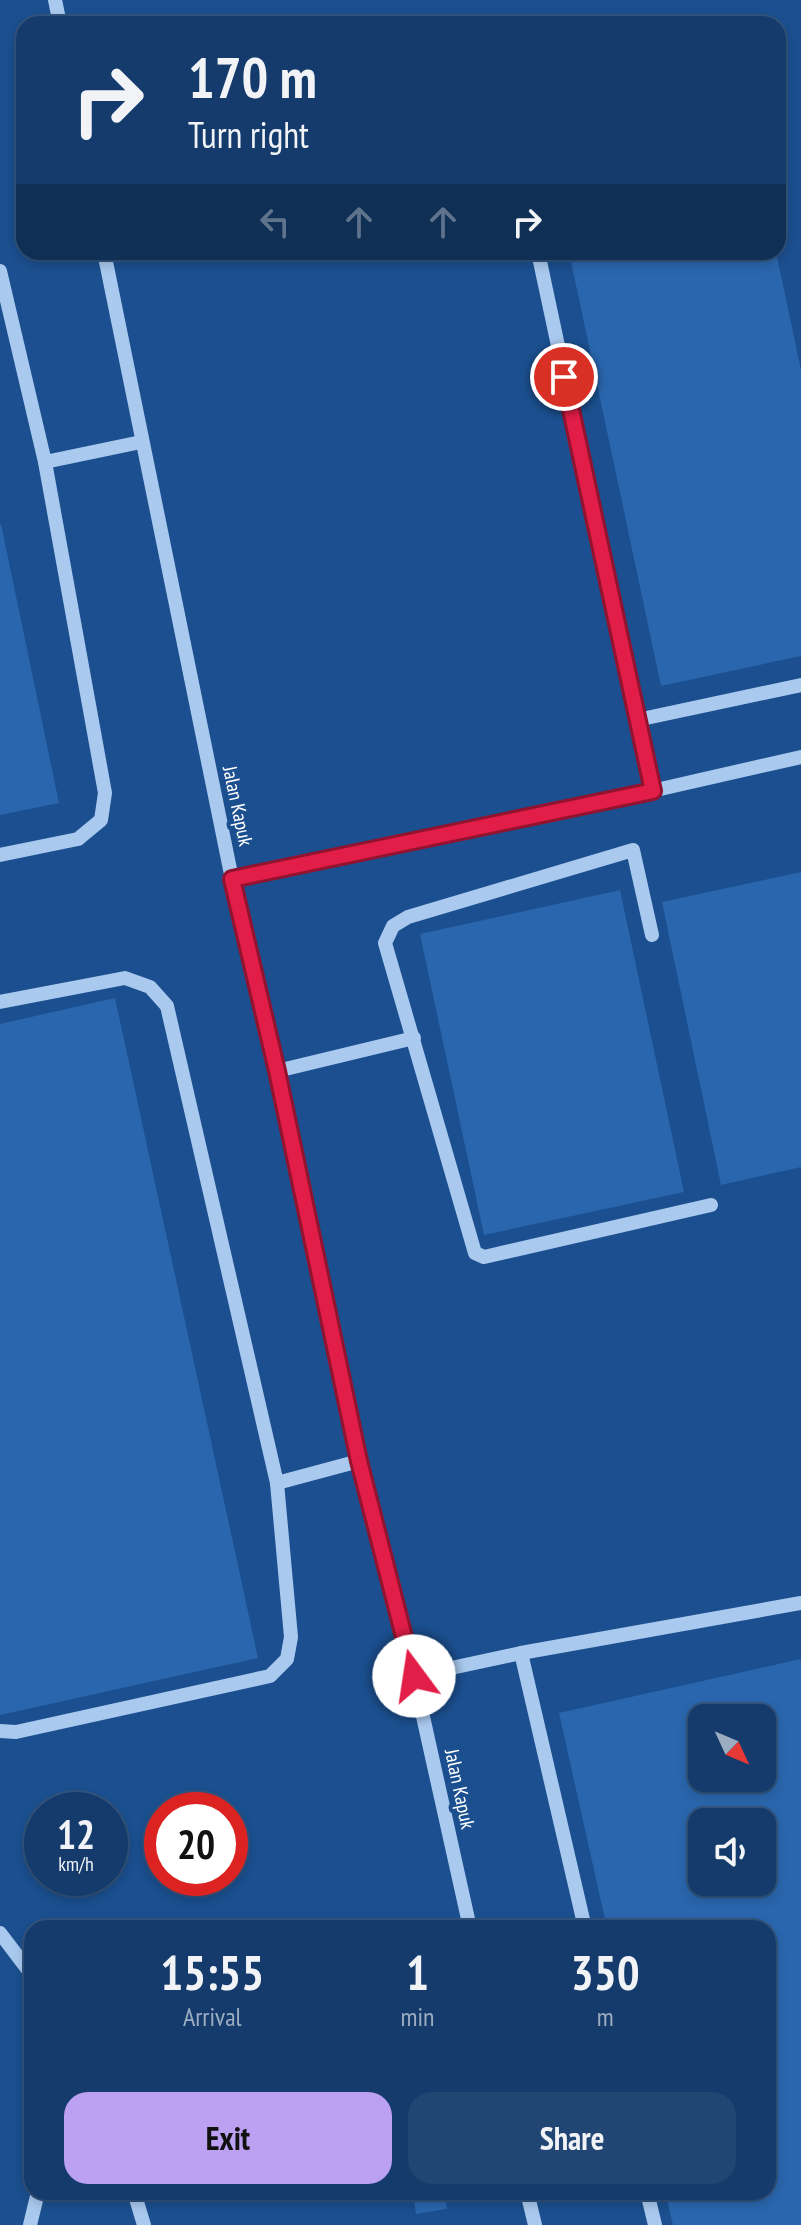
<!DOCTYPE html>
<html lang="en">
<head>
<meta charset="utf-8">
<style>
  :root { --surface:#143b6b; --page:#214673; --text:#f1f3f6; --muted:#9dadc1; --line:#33557e; --accent:#bca0f2 }
  body { margin:0; font-family:"PT Sans Narrow",sans-serif; background:var(--page); color:var(--text); height:100vh; display:flex; flex-direction:column; font-size:30px; white-space:nowrap }
  * { box-sizing:border-box; margin:0 }
  p { font-size:26px; color:var(--muted) }
  .icon { flex:none; width:44px; height:44px; fill:none; stroke:currentColor; stroke-width:2; stroke-linecap:round; stroke-linejoin:round }
  .map { position:relative; flex:1; overflow:hidden }
  .panel { position:absolute; left:24px; top:1920px; width:752px; height:280px; display:flex; flex-direction:column; background:var(--surface); border-radius:24px; box-shadow:0 4px 12px #0003,0 0 0 2px var(--line) }
  .panel>* { flex:none }
  .guide { position:absolute; left:16px; top:16px; width:770px; height:244px; border-radius:24px; box-shadow:0 4px 12px #0003,0 0 0 2px var(--line); background:#143b6b; color:var(--text); overflow:hidden }
  .needle { width:52px; rotate:134deg }
  .buttons { position:absolute; left:688px; top:1704px; display:grid; gap:16px }
  .buttons a { display:grid; place-items:center; width:88px; height:88px; border-radius:16px; background:var(--surface); box-shadow:0 4px 12px #0003,0 0 0 2px var(--line); font-size:40px }
  .speed { position:absolute; left:24px; top:1792px; display:flex; gap:16px; font-size:40px; font-weight:700; text-align:center }
  .speed>* { display:grid; place-content:center; width:104px; height:104px; border-radius:50%; background:var(--surface); box-shadow:0 4px 12px #0003,0 0 0 2px var(--line); line-height:1 }
  .speed small { font-size:20px; font-weight:400 }
  .speed .limit { border:12px solid #d22; background:#fff; color:#111 }
  .pin { position:absolute; display:grid; place-items:center; width:68px; height:68px; color:#fff; margin:-34px; border:4px solid #fff; border-radius:50%; box-shadow:0 2px 8px #0007 }
  .me { position:absolute; width:88px; margin:-44px; rotate:346deg; stroke-linejoin:round; filter:drop-shadow(0 0 6px #0008) }
  .turn { display:flex; align-items:center; gap:28px; height:168px; padding:0 40px; font-size:36px }
  .turn .icon { width:104px; height:104px; stroke-width:2.5 }
  .turn b { display:block; font-size:56px; line-height:68px }
  .lanes { display:flex; align-items:center; height:76px; padding:0 40px; background:#0003; justify-content:center; gap:40px; direction:ltr }
  .lanes .off { opacity:.35 }
  .eta { display:flex; justify-content:space-evenly; align-items:center; height:136px; text-align:center }
  .eta b { font-size:48px; font-weight:600; line-height:56px }
  .button { display:flex; gap:16px; margin-top:auto; padding:16px 40px }
  .button a { flex:1; height:92px; border-radius:24px; background:var(--accent); color:#111; font-size:32px; font-weight:600; line-height:92px; text-align:center }
  .button a+a { background:var(--page); color:var(--text) }
  .map>svg:first-child { display:block }
  .building { fill:#2a66ad; fill-rule:evenodd }
  .lines { fill:none; stroke-linecap:round; stroke-linejoin:round }
  .minor { stroke:#a9c9ee; stroke-width:14 }
  .route-casing { stroke:#92132f; stroke-width:20 }
  .route { stroke:#e11d48; stroke-width:14 }
  .labels { text-anchor:middle; stroke-width:8; stroke-linejoin:round; paint-order:stroke }
  .street-label { font-size:20px; fill:#fff; stroke:#1b4f8f }
</style>
</head>
<body>
<div class="map">
<svg width="801" height="2225" viewBox="0 0 801 2225">
  <rect width="100%" height="100%" fill="#1b4f8f"/>
  <g class="building">
    <path d="M 569,252 L 776,252 L 801,370 L 801,656 L 661,686 Z"/>
    <path d="M 1,524 L 59,803 L 0,815 L 0,525 Z"/>
    <path d="M 801,872 L 801,1167 L 721,1185 L 662,902 Z"/>
    <path d="M 620,890 L 684,1192 L 484,1235 L 420,934 Z"/>
    <path d="M 115,998 L 258,1658 L 0,1715 L 0,1024 Z"/>
    <path d="M 801,1659 L 801,2225 L 673,2225 L 665,2192 L 768,2192 L 768,1928 L 607,1928 L 559,1713 ZM 702,1718 L 762,1718 L 762,1778 L 702,1778 ZM 702,1822 L 762,1822 L 762,1882 L 702,1882 Z"/>
    <path d="M 413,2192 L 445,2192 L 447,2209 L 416,2214 Z"/>
  </g>
  <g class="lines">
    <g class="minor">
      <path d="M 55,0 L 60,24"/>
      <path d="M 104,252 L 232,879 L 277,1071 L 359,1461 L 414,1676 L 470,1928"/>
      <path d="M 538,252 L 653,791"/>
      <path d="M 0,271 L 45,462 L 141,442"/>
      <path d="M 637,720 L 801,685"/>
      <path d="M 0,855 L 78,839 L 101,820 L 105,793 L 45,462"/>
      <path d="M 232,879 L 621,798 L 801,757"/>
      <path d="M 652,935 L 633,850 L 408,917 L 393,926 L 385,943 L 475,1253 L 484,1257 L 711,1205"/>
      <path d="M 0,1002 L 125,978 L 150,987 L 167,1006 L 277,1483 L 359,1461"/>
      <path d="M 277,1071 L 414,1038"/>
      <path d="M 414,1676 L 521,1653"/>
      <path d="M 0,1731 L 16,1732 L 270,1676 L 287,1659 L 291,1637 L 277,1483"/>
      <path d="M 585,1928 L 521,1653 L 801,1603"/>
      <path d="M 0,1933 L 32,1975"/>
      <path d="M 134,2192 L 144,2225"/>
      <path d="M 527,2192 L 535,2225"/>
      <path d="M 647,2192 L 655,2225"/>
      <path d="M 30,2225 L 38,2192"/>
    </g>
  </g>
  <g class="lines">
    <g class="route-casing">
      <path id="route" d="M 414,1676 L 359,1461 L 277,1071 L 232,879 L 653,791 L 564,377"/>
    </g>
    <use href="#route" class="route"/>
  </g>
  <g class="labels">
    <g class="street-label">
      <text transform="translate(238 806) rotate(78)" y="7">Jalan Kapuk</text>
      <text transform="translate(460 1789) rotate(78)" y="7">Jalan Kapuk</text>
    </g>
  </g>
</svg>
<div class="buttons">
<a><svg class="needle" viewBox="-14 -14 28 28"><path d="M0-13l5 13h-10z" fill="#e53935"/><path d="M0 13l5-13h-10z" fill="#9dadc1"/></svg></a>
<a><svg class="icon" aria-label="sound" viewBox="0 0 24 24"><path d="M4 9h4l5-4v14l-5-4H4zM17 9q2 3 0 6"/></svg></a>
</div>
<div class="speed"><div>12<small>km/h</small></div><div class="limit">20</div></div>
<div class="pin" style="left:564px;top:377px;background:#d93025"><svg class="icon" aria-label="arrive" viewBox="0 0 24 24"><path d="M6 21V4h12l-3 4 3 4H6"/></svg></div>
<svg class="me" style="left:414px;top:1676px" viewBox="-20 -20 40 40"><circle r="19" fill="#fff"/><path d="M0-13L10 11 0 6-10 11z" fill="#e11d48"/></svg>
<div class="guide">
<div class="turn"><svg class="icon" aria-label="right" viewBox="0 0 24 24"><path d="M7 20v-9h11M14 6l5 5-5 5"/></svg><div><b>170 m</b>Turn right</div></div>
<div class="lanes"><svg class="icon off" aria-label="left" viewBox="0 0 24 24"><path d="M17 20v-9H6M10 6l-5 5 5 5"/></svg><svg class="icon off" aria-label="ahead" viewBox="0 0 24 24"><path d="M12 20V5M6 11l6-6 6 6"/></svg><svg class="icon off" aria-label="ahead" viewBox="0 0 24 24"><path d="M12 20V5M6 11l6-6 6 6"/></svg><svg class="icon" aria-label="right" viewBox="0 0 24 24"><path d="M7 20v-9h11M14 6l5 5-5 5"/></svg></div>
</div>
<section class="panel">
<div class="eta">
<div><b>15:55</b><p>Arrival</p></div>
<div><b>1</b><p>min</p></div>
<div><b>350</b><p>m</p></div>
</div>
<div class="button"><a>Exit</a><a>Share</a></div>
</section>
</div>
</body>
</html>
